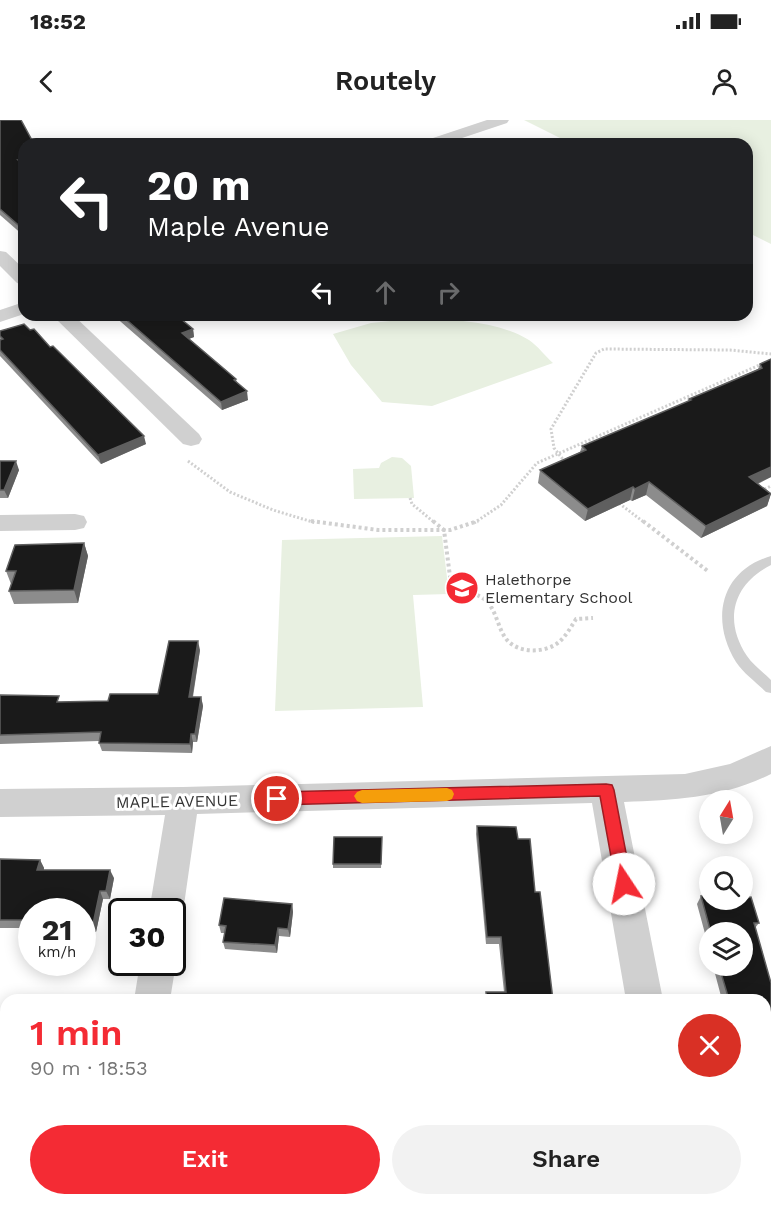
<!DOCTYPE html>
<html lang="en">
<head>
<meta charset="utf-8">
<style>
  :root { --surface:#fff; --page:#f2f2f2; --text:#222; --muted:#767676; --accent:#f42b34 }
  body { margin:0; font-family:"Work Sans",sans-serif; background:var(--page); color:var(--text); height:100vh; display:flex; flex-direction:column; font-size:22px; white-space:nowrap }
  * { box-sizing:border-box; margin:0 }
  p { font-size:20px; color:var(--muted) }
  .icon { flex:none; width:33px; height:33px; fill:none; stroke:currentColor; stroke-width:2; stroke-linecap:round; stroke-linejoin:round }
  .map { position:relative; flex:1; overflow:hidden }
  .sheet { position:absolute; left:0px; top:874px; width:771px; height:212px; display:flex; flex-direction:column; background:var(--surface); border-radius:18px 18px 0 0; box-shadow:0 3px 15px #0003 }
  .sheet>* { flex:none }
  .guide { position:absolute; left:18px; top:18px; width:735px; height:183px; border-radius:18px; box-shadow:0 3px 15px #0003; background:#202124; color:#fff; overflow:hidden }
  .needle { width:39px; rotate:11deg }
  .fabs { position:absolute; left:699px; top:670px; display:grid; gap:12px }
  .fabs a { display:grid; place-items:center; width:54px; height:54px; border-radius:50%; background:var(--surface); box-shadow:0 3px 15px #0003; font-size:30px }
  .speed { position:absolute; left:18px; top:778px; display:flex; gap:12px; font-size:30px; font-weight:700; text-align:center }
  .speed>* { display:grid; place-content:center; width:78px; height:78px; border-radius:50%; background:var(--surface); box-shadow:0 3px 15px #0003; line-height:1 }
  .speed small { font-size:15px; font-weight:400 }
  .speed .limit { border:3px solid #111; border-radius:9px; background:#fff; color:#111 }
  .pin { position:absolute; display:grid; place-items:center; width:51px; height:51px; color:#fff; margin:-26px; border:3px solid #fff; border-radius:50%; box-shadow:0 2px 6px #0007 }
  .me { position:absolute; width:66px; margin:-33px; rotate:349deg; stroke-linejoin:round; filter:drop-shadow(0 0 4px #0008) }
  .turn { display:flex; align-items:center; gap:21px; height:126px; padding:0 30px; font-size:27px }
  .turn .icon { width:78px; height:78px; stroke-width:2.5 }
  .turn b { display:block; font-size:42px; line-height:51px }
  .lanes { display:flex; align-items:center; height:57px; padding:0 30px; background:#0003; justify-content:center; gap:30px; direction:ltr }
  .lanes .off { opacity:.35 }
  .round { display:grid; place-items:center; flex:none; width:63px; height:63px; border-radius:32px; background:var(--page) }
  .overview { display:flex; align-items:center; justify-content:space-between; height:102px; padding:0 30px }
  h1 { font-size:36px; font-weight:600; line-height:45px; color:var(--accent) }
  .button { display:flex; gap:12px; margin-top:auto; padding:12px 30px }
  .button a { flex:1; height:69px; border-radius:36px; background:var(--accent); color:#fff; font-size:24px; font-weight:600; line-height:69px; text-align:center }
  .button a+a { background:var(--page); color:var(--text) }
  .status { display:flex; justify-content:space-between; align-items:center; height:42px; padding:0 30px; background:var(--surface); direction:ltr }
  .status svg { height:16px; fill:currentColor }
  header { display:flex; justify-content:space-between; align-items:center; height:78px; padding:0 30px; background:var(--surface); font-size:27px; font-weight:600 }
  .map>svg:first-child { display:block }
  .green { fill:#e8f0e1 }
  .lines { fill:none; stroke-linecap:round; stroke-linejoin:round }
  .path-far1 { stroke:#d0d0d0; stroke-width:3; stroke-dasharray:2 2; stroke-linecap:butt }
  .path { stroke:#d0d0d0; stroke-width:4; stroke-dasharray:3 3; stroke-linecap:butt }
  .service { fill:#d0d0d0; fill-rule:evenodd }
  .minor { fill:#d0d0d0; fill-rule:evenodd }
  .wall { fill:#8c8c8c }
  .shaded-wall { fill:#5f5f5f }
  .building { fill:#1a1a1a; stroke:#5f5f5f; stroke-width:1.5 }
  .route { fill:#f42b34; stroke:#9f1c22; stroke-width:1.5 }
  .slow { fill:#f59e0b }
  .labels { text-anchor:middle; stroke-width:6; stroke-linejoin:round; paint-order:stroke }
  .poi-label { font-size:16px; fill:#333; stroke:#fff; text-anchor:start }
  .street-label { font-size:16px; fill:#333; stroke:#fff }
</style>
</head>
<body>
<div class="status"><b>18:52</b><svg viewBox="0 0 49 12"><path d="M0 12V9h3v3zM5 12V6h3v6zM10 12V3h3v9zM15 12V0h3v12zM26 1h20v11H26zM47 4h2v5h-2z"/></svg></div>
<header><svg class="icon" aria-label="back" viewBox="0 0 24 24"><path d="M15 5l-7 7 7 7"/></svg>Routely<svg class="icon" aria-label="person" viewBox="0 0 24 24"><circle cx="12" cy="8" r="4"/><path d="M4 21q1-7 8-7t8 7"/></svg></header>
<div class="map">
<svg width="771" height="1085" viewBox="0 0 771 1085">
  <rect width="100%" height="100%" fill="#fff"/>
  <g class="green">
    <path d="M 524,0 L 771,0 L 771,124 L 747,112 L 747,24 L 572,24 Z"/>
    <path d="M 420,198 C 455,200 498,201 529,220 C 538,226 545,236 553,243 L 432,286 L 382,282 L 351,245 L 333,214 L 371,203 Z"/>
    <path d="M 392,337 L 402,338 L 411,346 L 414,378 L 354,379 L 353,349 L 379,348 L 381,343 Z"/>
    <path d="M 442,416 L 449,474 L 413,475 L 423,587 L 275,591 L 282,420 Z"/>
  </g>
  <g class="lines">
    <g class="path-far1">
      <path d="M 188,341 L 230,372 L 273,390 L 316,403"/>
      <path d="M 565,342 L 554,328 L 551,309 L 596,233 L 604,229 L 730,230 L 771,234"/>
      <path d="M 761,371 L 771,366"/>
      <path d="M 410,378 L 412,384 L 435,403"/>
      <path d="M 616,381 L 645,403"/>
      <path d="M 474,403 L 501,385 L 537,343 L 771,240"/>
    </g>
    <g class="path">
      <path d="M 311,401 L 378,410 L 450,410 L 478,401"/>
      <path d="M 433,401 L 444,410 L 452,472 C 463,473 475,472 484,479 C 497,489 497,508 507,520 C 519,534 546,533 559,522 C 566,516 571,507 576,499 L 593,498"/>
      <path d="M 643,401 L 709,452"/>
    </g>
    <path class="service" d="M 771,436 L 771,445 C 733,464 723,500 747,536 C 753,545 763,552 771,560 L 771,573 L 766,572 C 756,562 744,554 736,542 C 710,500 720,451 771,436 Z"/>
    <g class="minor">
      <path d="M 487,0 L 509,0 L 507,3 L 444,24 L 421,24 L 424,21 Z"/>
      <path d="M 0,131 L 6,132 L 24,149 L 24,165 L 17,163 L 0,146 Z"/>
      <path d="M 24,182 L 24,194 L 0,202 L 0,190 Z"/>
      <path d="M 52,195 L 73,195 L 199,314 L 202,319 L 199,324 L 191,326 L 183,324 Z"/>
      <path d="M 75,394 L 84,396 L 87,402 L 84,408 L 75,410 L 0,411 L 0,395 Z"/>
      <path d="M 771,626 L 771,654 C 722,678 677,680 624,682 L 663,880 L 626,880 L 592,683 L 197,694 L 183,792 L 178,803 L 172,806 L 172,792 L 149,792 L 165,695 L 0,697 L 0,669 L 183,667 L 685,654 L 730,644 Z"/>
      <path d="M 172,835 L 176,843 L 170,880 L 134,880 L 140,843 L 172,843 Z"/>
      <path d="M 99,1080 L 141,1080 L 140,1085 L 98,1085 Z"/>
      <path d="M 661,1080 L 703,1080 L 704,1085 L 662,1085 Z"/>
    </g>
  </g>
  <g class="wall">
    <path d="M 0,0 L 24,24 L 24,116 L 0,95 Z"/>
    <path d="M 113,195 L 176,195 L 193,209 L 194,217 L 189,219 L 236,259 L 237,263 L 248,280 L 222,290 Z"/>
    <path d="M 30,210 L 50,227 L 146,324 L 101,344 L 0,236 L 0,211 Z"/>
    <path d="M 771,239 L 771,357 L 758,364 L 771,373 L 767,386 L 701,418 L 646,375 L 632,381 L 630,380 L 585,401 L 538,363 L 540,350 L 580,332 L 582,326 L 688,281 L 689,279 L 758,249 L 760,244 Z"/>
    <path d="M 0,341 L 19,350 L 8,378 L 0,378 Z"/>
    <path d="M 84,423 L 88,436 L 78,483 L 14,484 L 9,471 L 11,464 L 6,451 Z"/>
    <path d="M 200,530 L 193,577 L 201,577 L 203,586 L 197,622 L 193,622 L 192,633 L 102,631 L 99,623 L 99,621 L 0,624 L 0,575 L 61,582 L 108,581 L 158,574 Z"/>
    <path d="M 477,706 L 518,719 L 535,772 L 553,880 L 485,880 L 486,872 L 504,872 L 499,824 L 486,824 L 476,714 Z"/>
    <path d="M 382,717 L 381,748 L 333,748 L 333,744 Z"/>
    <path d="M 0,739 L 40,740 L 44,748 L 44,750 L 114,758 L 110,779 L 103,779 L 96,812 L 92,812 L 87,834 L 82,834 L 82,792 L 32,792 L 32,808 L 0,808 Z"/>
    <path d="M 701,776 L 759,803 L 755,808 L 771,863 L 771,961 L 768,961 L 765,951 L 765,880 L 722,880 L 713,846 L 742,846 L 742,813 L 710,813 L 710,832 L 697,784 Z"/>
    <path d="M 292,784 L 293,792 L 290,817 L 279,816 L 277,833 L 225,829 L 223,822 L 225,813 L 221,813 L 219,805 Z"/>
  </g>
  <g class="shaded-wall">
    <path d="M 193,209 L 194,217 L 183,221 L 182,213 Z"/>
    <path d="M 247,271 L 248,280 L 222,290 L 221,282 Z"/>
    <path d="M 144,316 L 146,324 L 101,344 L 98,335 Z"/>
    <path d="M 16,341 L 19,350 L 8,378 L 4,370 Z"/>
    <path d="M 771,347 L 771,357 L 744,370 L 749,357 Z"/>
    <path d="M 649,362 L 646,375 L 632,381 L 635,369 Z"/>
    <path d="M 633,367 L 630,380 L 585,401 L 588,389 Z"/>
    <path d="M 771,374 L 767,386 L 701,418 L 706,406 Z"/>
    <path d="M 84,423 L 88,436 L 78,483 L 74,470 Z"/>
    <path d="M 198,521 L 200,530 L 191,586 L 189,577 Z"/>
    <path d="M 201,577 L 203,586 L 197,622 L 195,614 Z"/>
    <path d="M 191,614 L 193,622 L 192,633 L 190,624 Z"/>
    <path d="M 40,740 L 44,748 L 42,758 L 37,750 Z"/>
    <path d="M 110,750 L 114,758 L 110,779 L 106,771 Z"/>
    <path d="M 100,771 L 103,779 L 96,812 L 93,804 Z"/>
    <path d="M 292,784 L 293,792 L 290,817 L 288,809 Z"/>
    <path d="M 89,804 L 92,812 L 87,834 L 84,827 Z"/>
    <path d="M 278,808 L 279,816 L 277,833 L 275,825 Z"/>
    <path d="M 1,1009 L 6,1015 L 6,1026 L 0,1021 Z"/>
    <path d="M 6,1053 L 6,1080 L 10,1080 L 9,1085 L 0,1085 Z"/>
  </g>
  <g class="building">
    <path d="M 0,0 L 21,0 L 34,24 L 24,24 L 24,39 L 18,40 L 24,44 L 24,110 L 0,89 Z"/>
    <path d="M 121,195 L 176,195 L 193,209 L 182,213 L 236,259 L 234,260 L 247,271 L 221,282 Z"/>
    <path d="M 24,204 L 30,210 L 34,209 L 50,227 L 53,226 L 144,316 L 98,335 L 0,230 L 0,220 L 3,219 L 0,216 L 0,211 Z"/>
    <path d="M 771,239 L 771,347 L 749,357 L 771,374 L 706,406 L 649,362 L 635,369 L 633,367 L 588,389 L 540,350 L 586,330 L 582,326 L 691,280 L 689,279 L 762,248 L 760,244 Z"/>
    <path d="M 0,341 L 16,341 L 4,370 L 0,370 Z"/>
    <path d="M 84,423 L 74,470 L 9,471 L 16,451 L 6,451 L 15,425 Z"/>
    <path d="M 169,521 L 198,521 L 189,577 L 201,577 L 195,614 L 191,614 L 190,624 L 99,623 L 101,612 L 0,615 L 0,575 L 59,576 L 57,582 L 108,581 L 110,574 L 158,574 Z"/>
    <path d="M 477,706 L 516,707 L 518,719 L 530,719 L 535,772 L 540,772 L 553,880 L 487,880 L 486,872 L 506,872 L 501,817 L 487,817 Z"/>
    <path d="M 334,717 L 382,717 L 381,744 L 333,744 Z"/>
    <path d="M 0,739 L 40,740 L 37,750 L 110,750 L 106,771 L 100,771 L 93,804 L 89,804 L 84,827 L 82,827 L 82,792 L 32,792 L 32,800 L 0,800 Z"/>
    <path d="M 742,774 L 744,774 L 745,778 L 751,777 L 759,803 L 754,803 L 771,863 L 771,947 L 765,925 L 765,880 L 729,880 L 719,846 L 742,846 L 742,813 L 711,813 L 701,776 L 710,776 L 710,780 L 742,780 Z"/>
    <path d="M 224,778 L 292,784 L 288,809 L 278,808 L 275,825 L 223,822 L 226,806 L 219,805 Z"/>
    <path d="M 6,1018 L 6,1053 L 0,1081 L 0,1019 Z"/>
    <rect x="221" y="1080" width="88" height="5"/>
    <path d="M 500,1080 L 520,1081 L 520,1080 L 578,1080 L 579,1085 L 500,1085 Z"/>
  </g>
  <path class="route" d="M 606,664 L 612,665 L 614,670 L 632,764 L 629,769 L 624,771 L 618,769 L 616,764 L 600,676 L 277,685 L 272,683 L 270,679 L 272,674 L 277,672 Z"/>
  <path class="slow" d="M 447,668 L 452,670 L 454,674 L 452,679 L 447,681 L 362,683 L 357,681 L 354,676 L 357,672 L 362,670 Z"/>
  <defs>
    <g id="school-disc" transform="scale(1.725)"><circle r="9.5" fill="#f42b34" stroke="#fff"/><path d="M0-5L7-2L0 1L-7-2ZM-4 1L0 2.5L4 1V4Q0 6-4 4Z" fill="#fff"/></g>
  </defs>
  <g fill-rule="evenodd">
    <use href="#school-disc" x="462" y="468"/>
  </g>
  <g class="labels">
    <g class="poi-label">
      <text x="485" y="465">Halethorpe<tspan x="485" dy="18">Elementary School</tspan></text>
    </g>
    <g class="street-label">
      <text transform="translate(177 681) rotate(-1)" y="6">MAPLE AVENUE</text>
    </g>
  </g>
</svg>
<div class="fabs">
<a><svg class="needle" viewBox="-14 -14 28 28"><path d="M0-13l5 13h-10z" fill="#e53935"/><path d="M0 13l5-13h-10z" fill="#767676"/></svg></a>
<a><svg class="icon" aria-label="search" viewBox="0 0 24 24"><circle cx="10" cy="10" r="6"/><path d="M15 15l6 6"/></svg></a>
<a><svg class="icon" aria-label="layers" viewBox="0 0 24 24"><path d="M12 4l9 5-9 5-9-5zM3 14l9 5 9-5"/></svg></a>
</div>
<div class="speed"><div>21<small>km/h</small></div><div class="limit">30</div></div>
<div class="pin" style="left:277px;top:679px;background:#d93025"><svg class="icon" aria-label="arrive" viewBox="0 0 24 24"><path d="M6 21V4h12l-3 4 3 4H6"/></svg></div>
<svg class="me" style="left:624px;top:764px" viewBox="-20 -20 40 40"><circle r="19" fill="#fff"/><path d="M0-13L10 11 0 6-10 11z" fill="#f42b34"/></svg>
<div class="guide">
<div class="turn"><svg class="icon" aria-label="left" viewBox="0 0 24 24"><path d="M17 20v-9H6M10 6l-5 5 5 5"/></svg><div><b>20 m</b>Maple Avenue</div></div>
<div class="lanes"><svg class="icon" aria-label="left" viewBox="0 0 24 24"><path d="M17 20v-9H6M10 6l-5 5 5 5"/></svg><svg class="icon off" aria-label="ahead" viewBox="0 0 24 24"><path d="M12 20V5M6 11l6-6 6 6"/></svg><svg class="icon off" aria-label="right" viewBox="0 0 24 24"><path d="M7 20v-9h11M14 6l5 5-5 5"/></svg></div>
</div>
<section class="sheet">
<div class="overview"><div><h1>1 min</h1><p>90 m · 18:53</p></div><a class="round" style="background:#d93025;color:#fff"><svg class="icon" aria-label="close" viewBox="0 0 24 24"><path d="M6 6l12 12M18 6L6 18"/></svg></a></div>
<div class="button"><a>Exit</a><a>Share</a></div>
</section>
</div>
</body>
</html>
